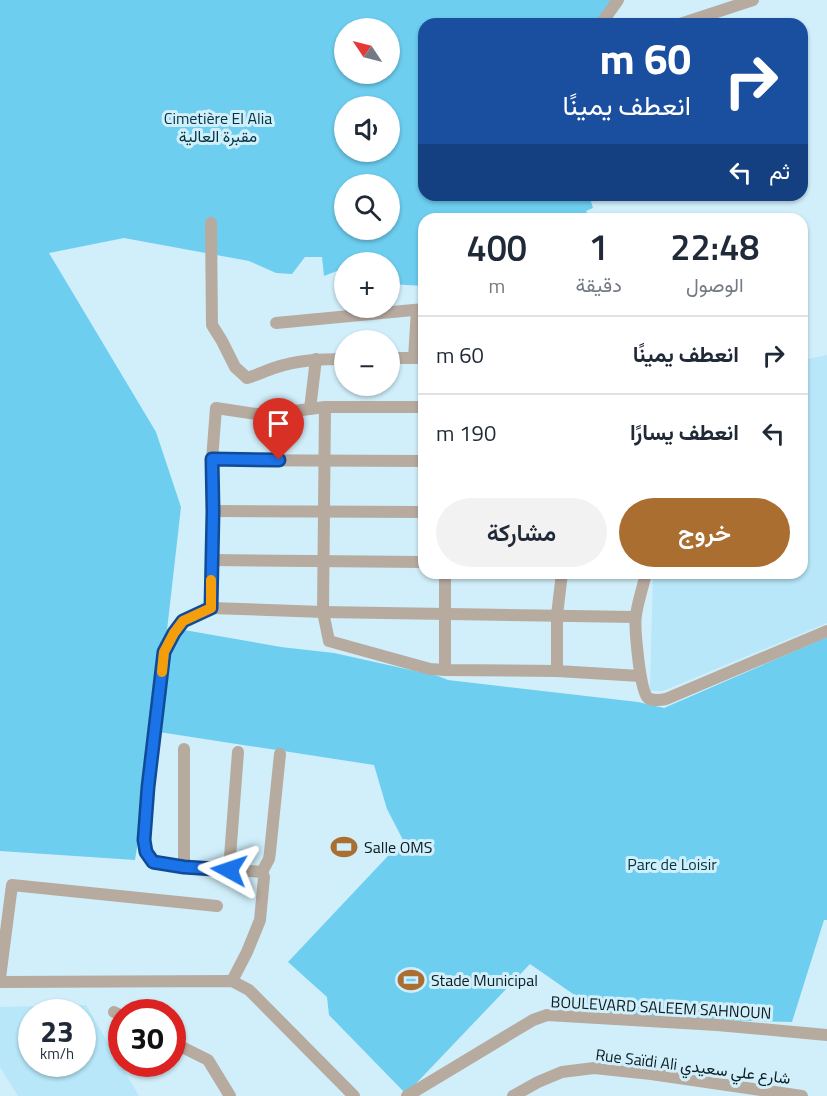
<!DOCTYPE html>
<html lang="ar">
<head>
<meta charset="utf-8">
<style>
  :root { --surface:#fff; --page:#f2f2f3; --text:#1f2937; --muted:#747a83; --line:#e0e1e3; --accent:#aa6e31 }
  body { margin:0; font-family:"Titillium Web",Vazirmatn,sans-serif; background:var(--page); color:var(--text); direction:rtl; height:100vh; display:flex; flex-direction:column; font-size:22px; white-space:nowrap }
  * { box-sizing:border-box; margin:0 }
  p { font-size:20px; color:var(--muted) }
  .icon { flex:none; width:33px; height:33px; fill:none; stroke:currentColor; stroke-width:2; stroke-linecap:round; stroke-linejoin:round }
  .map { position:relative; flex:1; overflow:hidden; direction:ltr }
  .drawer { position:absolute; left:418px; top:213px; width:390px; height:366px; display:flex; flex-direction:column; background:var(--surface); border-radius:18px; box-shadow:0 2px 4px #0004; direction:rtl }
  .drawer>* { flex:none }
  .guide { position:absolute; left:418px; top:18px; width:390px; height:183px; border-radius:18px; box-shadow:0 2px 4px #0004; direction:rtl; background:#1a4fa0; color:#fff; overflow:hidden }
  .needle { width:39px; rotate:305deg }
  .buttons { position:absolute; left:334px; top:18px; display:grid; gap:12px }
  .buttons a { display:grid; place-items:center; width:66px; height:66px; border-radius:50%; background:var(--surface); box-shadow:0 2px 4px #0004; font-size:30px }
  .speed { position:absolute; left:18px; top:999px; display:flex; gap:12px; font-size:30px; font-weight:700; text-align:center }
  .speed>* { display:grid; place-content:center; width:78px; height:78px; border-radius:50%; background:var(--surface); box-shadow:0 2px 4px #0004; line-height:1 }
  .speed small { font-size:15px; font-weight:400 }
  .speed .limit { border:9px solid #d22; background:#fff; color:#111 }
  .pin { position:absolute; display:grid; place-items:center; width:51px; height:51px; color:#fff; margin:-62px -26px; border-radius:50% 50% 50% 0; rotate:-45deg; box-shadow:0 0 6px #0007 }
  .pin .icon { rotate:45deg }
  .me { position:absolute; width:66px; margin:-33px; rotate:275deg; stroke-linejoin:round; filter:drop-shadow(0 0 4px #0008) }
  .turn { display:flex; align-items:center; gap:21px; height:126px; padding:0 18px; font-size:27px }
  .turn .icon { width:78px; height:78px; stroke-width:2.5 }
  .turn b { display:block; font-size:42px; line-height:51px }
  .then { display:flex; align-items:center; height:57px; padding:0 18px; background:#0003; gap:12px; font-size:22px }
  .eta { display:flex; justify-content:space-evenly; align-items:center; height:102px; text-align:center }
  .eta b { font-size:36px; font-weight:600; line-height:42px }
  .cta { display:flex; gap:12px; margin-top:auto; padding:12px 18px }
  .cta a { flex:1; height:69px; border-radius:36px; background:var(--accent); color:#fff; font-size:24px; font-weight:600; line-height:69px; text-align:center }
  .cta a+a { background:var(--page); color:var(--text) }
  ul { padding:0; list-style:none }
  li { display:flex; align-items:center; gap:18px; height:78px; padding:0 18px; border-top:2px solid var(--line) }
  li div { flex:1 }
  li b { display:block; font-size:22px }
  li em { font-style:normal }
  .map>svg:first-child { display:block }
  .built { fill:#b7e7f9; fill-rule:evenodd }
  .green { fill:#6ecef0; fill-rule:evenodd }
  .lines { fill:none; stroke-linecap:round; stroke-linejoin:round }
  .minor { stroke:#b7aba0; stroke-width:12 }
  .route-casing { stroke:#114b97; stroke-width:15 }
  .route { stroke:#1a73e8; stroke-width:10 }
  .slow { stroke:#f59e0b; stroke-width:10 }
  .labels { text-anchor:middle; stroke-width:6; stroke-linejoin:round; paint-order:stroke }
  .park-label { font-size:16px; fill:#013442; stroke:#d0effb }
  .poi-label { font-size:16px; fill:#0d1c21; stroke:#d0effb; text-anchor:start }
  .street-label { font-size:16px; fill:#0d1c21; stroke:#d0effb }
</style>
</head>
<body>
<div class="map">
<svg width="827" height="1096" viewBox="0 0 827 1096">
  <rect width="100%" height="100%" fill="#d0effb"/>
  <g class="built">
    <path d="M 827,355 L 827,623 L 663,691 L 650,691 L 653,573 L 802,573 L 803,360 Z"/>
    <path d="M 86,1005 L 139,1096 L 18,1096 L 0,1067 L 0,1007 ZM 32,1012 L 82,1012 L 82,1064 L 32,1064 Z"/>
  </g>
  <g class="green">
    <path d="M 0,0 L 616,0 L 598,24 L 424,24 L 424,195 L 589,195 L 593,208 L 586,211 L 590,219 L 424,219 L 424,286 L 390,284 L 390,262 L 345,262 L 345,278 L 337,271 L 324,276 L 322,257 L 305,257 L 292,274 L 276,273 L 249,261 L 124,238 L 49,253 L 156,432 L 181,507 L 155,736 L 135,860 L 0,851 ZM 345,28 L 390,28 L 390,74 L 345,74 ZM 345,106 L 390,106 L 390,152 L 345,152 ZM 345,184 L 390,184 L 390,230 L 345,230 Z"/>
    <path d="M 184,630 L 281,647 L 334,653 L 438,676 L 448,680 L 638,702 L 664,708 L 827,637 L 827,920 L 824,920 L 792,1022 L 606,1017 L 530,964 L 406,1094 L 329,1015 L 327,997 L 288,962 L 403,840 L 387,809 L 374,765 L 159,732 L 171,650 Z"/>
  </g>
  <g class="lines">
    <g class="minor">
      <path d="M 601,24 L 618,0"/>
      <path d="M 680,24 L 753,0"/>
      <path d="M 211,223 L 212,325 L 222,341 L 235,367 L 247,378 C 257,375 265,371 274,368 C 297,360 321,359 345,359"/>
      <path d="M 276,323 L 424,309"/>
      <path d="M 390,358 L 424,358"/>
      <path d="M 414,358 L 417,310"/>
      <path d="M 325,407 L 323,612 L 329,641 L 430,669 L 445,670 L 557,671 L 640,676"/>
      <path d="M 310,409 L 316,359"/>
      <path d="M 212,460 L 424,461"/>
      <path d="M 214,511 L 424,512"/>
      <path d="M 212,560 L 424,562"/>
      <path d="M 445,573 L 445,670"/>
      <path d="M 646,573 C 643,587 638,601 636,615 C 634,625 640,694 648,698 C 653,701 661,700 666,699 L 827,631"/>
      <path d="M 211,608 L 214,511 L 212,460 L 216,408 L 263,415 L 325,407 L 424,407"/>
      <path d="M 557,671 L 557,615 L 562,573"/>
      <path d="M 184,866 L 184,749"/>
      <path d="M 229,870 L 238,752"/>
      <path d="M 262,872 L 269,859 L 270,852 L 280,754"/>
      <path d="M 0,978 L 12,885 L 217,906"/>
      <path d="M 232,981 L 247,952 L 260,920 L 264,877 L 262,872 L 184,866 L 153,862 L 146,852 L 144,840 L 148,787 L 164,652 L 174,633 L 183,621 L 211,608 L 323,612 L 635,617"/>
      <path d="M 0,982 L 232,981 L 249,990 L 354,1096"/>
      <path d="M 114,1012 L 122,1016"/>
      <path d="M 172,1042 L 208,1060 L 230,1096"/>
      <path d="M 407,1096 L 533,1020 L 547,1015 L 717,1025 L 827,1035"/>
      <path d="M 513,1096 L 538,1082 L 562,1072 L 594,1068 L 651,1074 L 802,1096"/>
    </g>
  </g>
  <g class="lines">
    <g class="route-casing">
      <path id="route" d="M 229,870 L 184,867 L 153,862 L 146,852 L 144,840 L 148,787 L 164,652 L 174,633 L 183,621 L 211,608 L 213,511 L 212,459 L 279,460"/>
    </g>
    <use href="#route" class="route"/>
    <path class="slow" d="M 162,672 L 164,652 L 174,633 L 183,621 L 211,608 L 211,580"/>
  </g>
  <defs>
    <g id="stadium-bare" transform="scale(2.07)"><path d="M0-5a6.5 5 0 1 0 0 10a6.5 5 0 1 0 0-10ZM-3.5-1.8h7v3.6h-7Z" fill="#aa6e31" stroke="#d0effb" stroke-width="2.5" paint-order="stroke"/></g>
  </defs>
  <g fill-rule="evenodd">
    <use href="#stadium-bare" x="344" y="847"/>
    <use href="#stadium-bare" x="411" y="980"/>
  </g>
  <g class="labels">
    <g class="park-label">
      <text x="218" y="124">Cimetière El Alia<tspan x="218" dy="18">مقبرة العالية</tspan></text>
      <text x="672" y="870">Parc de Loisir</text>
    </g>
    <g class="poi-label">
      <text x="364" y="853">Salle OMS</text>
      <text x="431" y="986">Stade Municipal</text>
    </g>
    <g class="street-label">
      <text transform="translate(661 1007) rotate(3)" y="6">BOULEVARD SALEEM SAHNOUN</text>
      <text transform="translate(693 1066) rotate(7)" y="6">Rue Saïdi Ali شارع علي سعيدي</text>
    </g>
  </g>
</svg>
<div class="buttons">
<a><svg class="needle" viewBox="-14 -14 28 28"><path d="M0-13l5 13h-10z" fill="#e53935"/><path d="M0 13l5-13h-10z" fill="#747a83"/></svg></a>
<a><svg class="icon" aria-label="sound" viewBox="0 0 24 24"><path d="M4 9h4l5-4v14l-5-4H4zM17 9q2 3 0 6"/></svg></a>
<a><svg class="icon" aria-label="search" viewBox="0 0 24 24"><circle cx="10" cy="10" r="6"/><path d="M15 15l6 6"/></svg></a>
<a>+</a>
<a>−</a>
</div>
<div class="speed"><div>23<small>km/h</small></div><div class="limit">30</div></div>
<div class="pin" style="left:279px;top:460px;background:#d93025"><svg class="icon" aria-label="arrive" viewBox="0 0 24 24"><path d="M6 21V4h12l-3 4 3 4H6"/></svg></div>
<svg class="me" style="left:229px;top:870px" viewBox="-20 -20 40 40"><path d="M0-17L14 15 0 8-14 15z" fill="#1a73e8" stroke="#fff" stroke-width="4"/></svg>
<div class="guide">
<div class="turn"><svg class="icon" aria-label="right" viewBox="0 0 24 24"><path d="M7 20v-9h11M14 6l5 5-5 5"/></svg><div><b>60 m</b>انعطف يمينًا</div></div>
<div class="then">ثم<svg class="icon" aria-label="left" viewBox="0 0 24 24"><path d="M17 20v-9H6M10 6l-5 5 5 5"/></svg></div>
</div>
<section class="drawer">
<div class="eta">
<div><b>22:48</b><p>الوصول</p></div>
<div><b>1</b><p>دقيقة</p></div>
<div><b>400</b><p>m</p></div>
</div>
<ul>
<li><svg class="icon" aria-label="right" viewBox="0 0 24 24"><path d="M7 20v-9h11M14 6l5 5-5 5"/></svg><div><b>انعطف يمينًا</b></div><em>60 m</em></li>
<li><svg class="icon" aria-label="left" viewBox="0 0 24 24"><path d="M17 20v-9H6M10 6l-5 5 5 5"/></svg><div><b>انعطف يسارًا</b></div><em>190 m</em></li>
</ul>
<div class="cta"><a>خروج</a><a>مشاركة</a></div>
</section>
</div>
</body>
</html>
